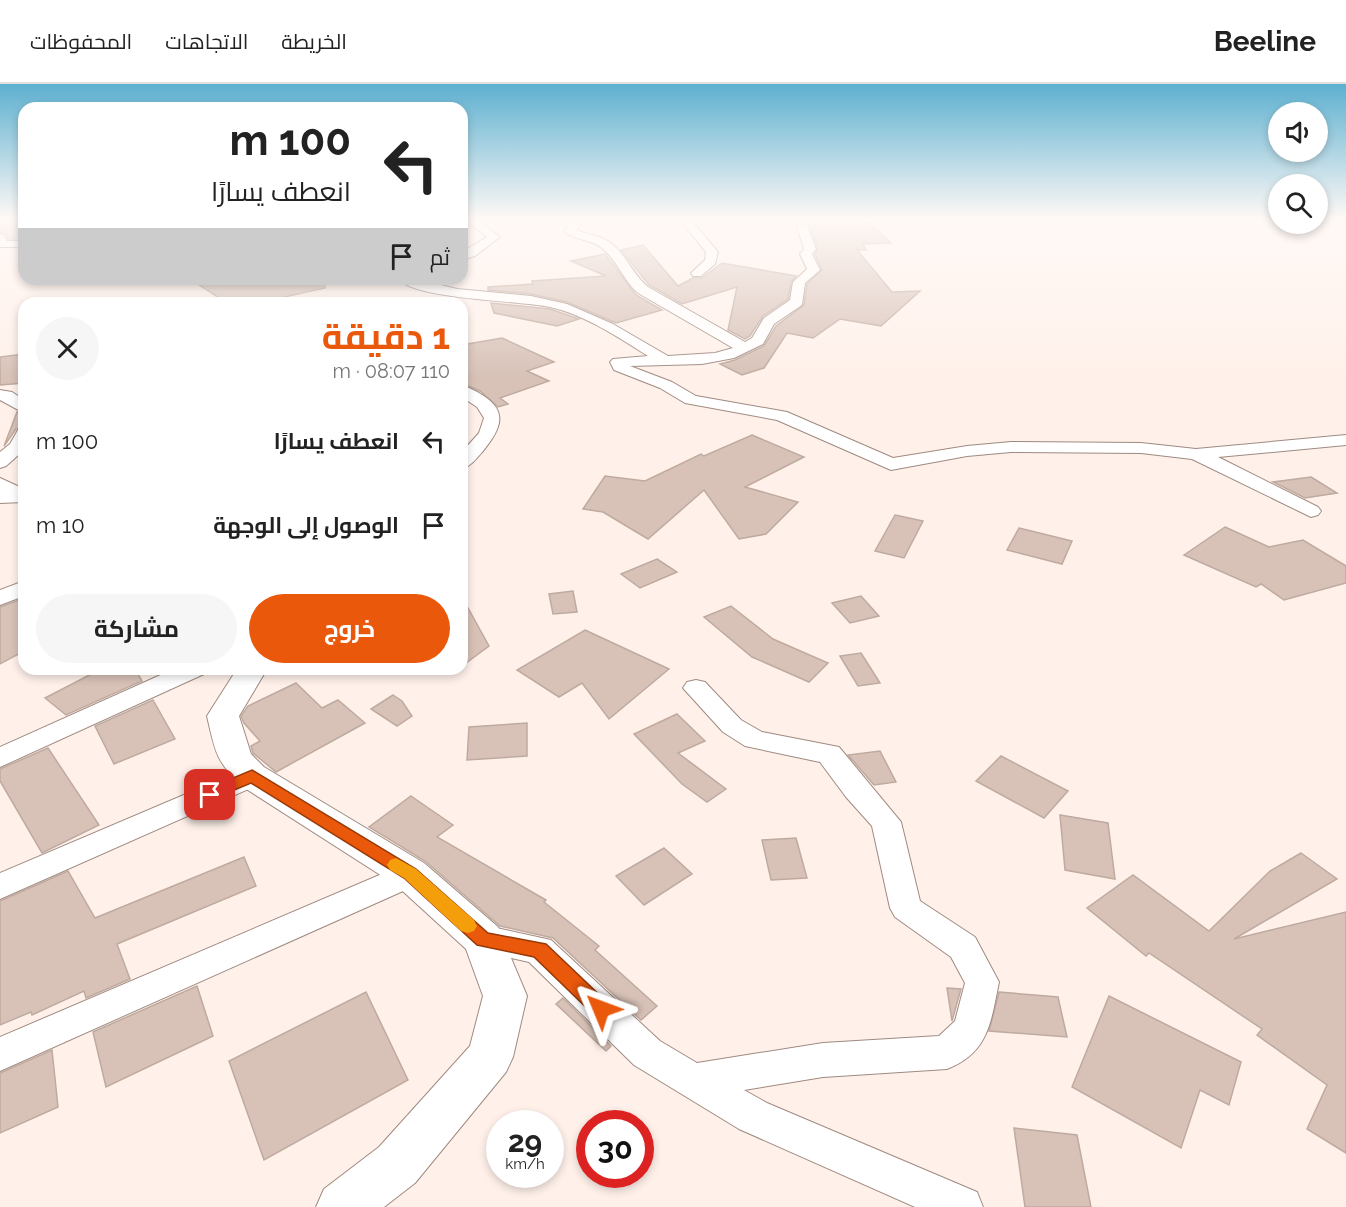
<!DOCTYPE html>
<html lang="ar">
<head>
<meta charset="utf-8">
<style>
  :root { --surface:#fff; --page:#f6f6f6; --text:#222; --muted:#767676; --line:#e0e0e0; --accent:#ea580c }
  body { margin:0; font-family:Raleway,Cairo,sans-serif; background:var(--page); color:var(--text); direction:rtl; height:100vh; display:flex; flex-direction:column; font-size:22px; white-space:nowrap }
  * { box-sizing:border-box; margin:0 }
  p { font-size:20px; color:var(--muted) }
  .icon { flex:none; width:33px; height:33px; fill:none; stroke:currentColor; stroke-width:2; stroke-linecap:round; stroke-linejoin:round }
  .map { position:relative; flex:1; overflow:hidden; direction:ltr }
  .sheet { position:absolute; left:18px; top:213px; width:450px; height:378px; display:flex; flex-direction:column; background:var(--surface); border-radius:18px; box-shadow:0 3px 9px #0003; direction:rtl }
  .sheet>* { flex:none }
  .top-card { position:absolute; left:18px; top:18px; width:450px; height:183px; border-radius:18px; box-shadow:0 3px 9px #0003; direction:rtl; background:#fff; color:var(--text); overflow:hidden }
  .buttons { position:absolute; left:1268px; top:18px; display:grid; gap:12px }
  .buttons a { display:grid; place-items:center; width:60px; height:60px; border-radius:50%; background:var(--surface); box-shadow:0 3px 9px #0003; font-size:30px }
  .speed { position:absolute; left:486px; top:1026px; display:flex; gap:12px; font-size:30px; font-weight:700; text-align:center }
  .speed>* { display:grid; place-content:center; width:78px; height:78px; border-radius:50%; background:var(--surface); box-shadow:0 3px 9px #0003; line-height:1 }
  .speed small { font-size:15px; font-weight:400 }
  .speed .limit { border:9px solid #d22; background:#fff; color:#111 }
  .pin { position:absolute; display:grid; place-items:center; width:51px; height:51px; color:#fff; margin:-26px; border-radius:12px; box-shadow:0 3px 9px #0006 }
  .me { position:absolute; width:66px; margin:-33px; rotate:314deg; stroke-linejoin:round; filter:drop-shadow(0 0 4px #0008) }
  .turn { display:flex; align-items:center; gap:21px; height:126px; padding:0 18px; font-size:27px }
  .turn .icon { width:78px; height:78px; stroke-width:2.5 }
  .turn b { display:block; font-size:42px; line-height:51px }
  .then { display:flex; align-items:center; height:57px; padding:0 18px; background:#0003; gap:12px; font-size:22px }
  .round { display:grid; place-items:center; flex:none; width:63px; height:63px; border-radius:32px; background:var(--page) }
  .summary { display:flex; align-items:center; justify-content:space-between; height:102px; padding:0 18px }
  h1 { font-size:36px; font-weight:700; line-height:45px; color:var(--accent) }
  .button { display:flex; gap:12px; margin-top:auto; padding:12px 18px }
  .button a { flex:1; height:69px; border-radius:36px; background:var(--accent); color:#fff; font-size:24px; font-weight:700; line-height:69px; text-align:center }
  .button a+a { background:var(--page); color:var(--text) }
  ul { padding:0; list-style:none }
  li { display:flex; align-items:center; gap:18px; height:84px; padding:0 18px }
  li div { flex:1 }
  li b { display:block; font-size:22px }
  li em { font-style:normal }
  header { display:flex; align-items:center; gap:36px; box-sizing:border-box; height:84px; padding:0 30px; background:var(--surface); border-bottom:2px solid var(--line) }
  header strong { font-size:28px }
  nav { display:flex; gap:33px; margin-inline-start:auto; font-size:21px }
  .map>svg:first-child { display:block }
  .building { fill:#d8c2b8; stroke:#bfaa9f; stroke-width:1.5 }
  .lines { fill:none; stroke-linecap:round; stroke-linejoin:round }
  .minor-casing { stroke:#9f8a80; stroke-width:2 }
  .tertiary-casing { stroke:#9f8a80; stroke-width:2 }
  .minor { fill:#fff; fill-rule:evenodd }
  .tertiary { fill:#fff; fill-rule:evenodd }
  .route { fill:#ea580c; stroke:#983908; stroke-width:1.5 }
  .slow { fill:#f59e0b }
</style>
</head>
<body>
<header>
<strong>Beeline</strong>
<nav><a>الخريطة</a><a>الاتجاهات</a><a>المحفوظات</a></nav>
</header>
<div class="map">
<svg width="1346" height="1123" viewBox="0 0 1346 1123">
  <rect width="100%" height="100%" fill="#fff1ea"/>
  <g class="building">
    <path d="M 0,136 L 18,136 L 20,155 L 8,155 L 6,150 L 0,148 Z"/>
    <path d="M 807,136 L 867,136 L 891,159 L 863,160 L 866,166 L 857,166 L 892,208 L 920,207 L 881,242 L 840,235 L 813,254 L 787,249 L 764,284 L 742,291 L 720,280 L 735,276 L 764,262 L 776,242 L 804,221 L 807,200 L 822,186 L 815,170 L 818,164 Z"/>
    <path d="M 643,161 L 678,202 L 693,194 L 702,194 L 722,179 L 796,192 L 791,198 L 788,215 L 763,232 L 750,252 L 745,255 L 728,246 L 737,203 L 682,220 L 649,201 L 621,166 Z"/>
    <path d="M 605,170 L 636,211 L 662,226 L 616,239 L 567,218 L 531,210 L 488,206 L 488,203 L 533,200 L 532,197 L 606,192 L 571,177 Z"/>
    <path d="M 233,195 L 324,195 L 325,204 L 257,219 L 227,219 L 199,201 Z"/>
    <path d="M 491,219 L 550,225 L 579,235 L 557,242 L 494,229 Z"/>
    <path d="M 502,254 L 554,278 L 527,287 L 549,297 L 500,314 L 508,320 L 498,323 L 480,307 L 462,299 L 462,261 Z"/>
    <path d="M 24,270 L 24,299 L 0,301 L 0,273 Z"/>
    <path d="M 17,328 L 24,331 L 24,343 L 16,345 L 4,362 Z"/>
    <path d="M 752,351 L 804,373 L 745,403 L 798,418 L 766,450 L 739,455 L 704,406 L 648,455 L 603,428 L 583,425 L 605,392 L 645,397 L 701,370 L 704,372 Z"/>
    <path d="M 1311,393 L 1337,409 L 1305,414 L 1273,398 Z"/>
    <path d="M 895,431 L 923,437 L 904,474 L 875,467 Z"/>
    <path d="M 1225,443 L 1269,463 L 1303,456 L 1346,482 L 1346,499 L 1284,516 L 1261,500 L 1256,503 L 1184,471 Z"/>
    <path d="M 1019,444 L 1072,457 L 1062,480 L 1007,466 Z"/>
    <path d="M 657,475 L 677,488 L 640,504 L 621,490 Z"/>
    <path d="M 573,507 L 577,528 L 553,530 L 549,510 Z"/>
    <path d="M 861,512 L 879,532 L 850,539 L 832,519 Z"/>
    <path d="M 462,513 L 489,562 L 462,582 Z"/>
    <path d="M 24,514 L 24,567 L 0,580 L 0,523 Z"/>
    <path d="M 731,522 L 773,555 L 828,579 L 809,598 L 752,573 L 704,533 Z"/>
    <path d="M 585,546 L 669,585 L 609,635 L 582,599 L 559,613 L 517,586 Z"/>
    <path d="M 861,569 L 880,599 L 858,602 L 840,572 Z"/>
    <path d="M 101,585 L 135,585 L 142,597 L 66,631 L 45,614 Z"/>
    <path d="M 296,599 L 322,624 L 338,616 L 365,639 L 276,688 L 253,669 L 251,662 L 260,657 L 244,639 L 241,632 L 248,622 Z"/>
    <path d="M 393,611 L 402,617 L 412,632 L 397,642 L 371,625 Z"/>
    <path d="M 153,616 L 175,655 L 114,680 L 95,642 Z"/>
    <path d="M 677,630 L 705,657 L 678,669 L 726,705 L 707,718 L 682,700 L 634,650 Z"/>
    <path d="M 527,639 L 527,672 L 467,676 L 469,643 Z"/>
    <path d="M 48,664 L 99,741 L 42,769 L 0,697 L 0,685 Z"/>
    <path d="M 880,667 L 896,698 L 874,701 L 848,671 Z"/>
    <path d="M 1001,672 L 1068,707 L 1044,734 L 976,697 Z"/>
    <path d="M 411,712 L 453,741 L 437,753 L 546,816 L 544,818 L 599,862 L 595,866 L 657,922 L 641,936 L 553,854 L 500,842 L 425,777 L 369,743 Z"/>
    <path d="M 1060,731 L 1108,739 L 1115,795 L 1065,786 Z"/>
    <path d="M 796,754 L 807,794 L 771,796 L 762,756 Z"/>
    <path d="M 664,764 L 692,790 L 644,821 L 616,792 Z"/>
    <path d="M 1301,769 L 1337,795 L 1234,855 L 1346,828 L 1346,1069 L 1307,1045 L 1327,1001 L 1257,951 L 1262,945 L 1149,869 L 1146,872 L 1087,824 L 1133,791 L 1209,847 L 1270,787 Z"/>
    <path d="M 244,773 L 256,802 L 117,860 L 130,895 L 86,914 L 84,907 L 32,931 L 31,928 L 0,941 L 0,817 L 68,787 L 95,834 Z"/>
    <path d="M 197,902 L 213,952 L 106,1003 L 93,948 Z"/>
    <path d="M 947,904 L 961,905 L 952,937 Z"/>
    <path d="M 366,908 L 408,996 L 264,1076 L 229,977 Z"/>
    <path d="M 999,908 L 1058,913 L 1067,953 L 989,947 Z"/>
    <path d="M 1109,912 L 1241,978 L 1229,1021 L 1200,1006 L 1181,1064 L 1072,1003 Z"/>
    <path d="M 563,914 L 611,962 L 606,967 L 556,920 Z"/>
    <path d="M 52,966 L 58,1023 L 0,1049 L 0,989 Z"/>
    <path d="M 1014,1044 L 1077,1051 L 1091,1123 L 1025,1123 Z"/>
  </g>
  <g class="lines">
    <g class="minor-casing">
      <g id="minor">
        <path d="M 466,136 L 478,136 L 500,153 L 475,172 L 462,176 L 462,168 L 487,153 Z"/>
        <path d="M 573,136 L 584,136 L 577,146 C 587,151 598,151 608,157 C 625,168 632,190 648,203 L 745,258 L 752,254 L 764,234 L 790,216 L 793,198 L 807,185 L 800,170 L 804,165 L 795,136 L 805,136 L 816,165 L 812,170 L 820,186 L 805,199 L 802,221 L 774,240 L 763,260 L 734,274 L 702,280 L 630,282 L 672,298 L 696,312 L 787,328 L 893,374 L 967,362 L 1011,358 L 1141,359 L 1196,365 L 1346,351 L 1346,361 L 1218,373 L 1318,423 L 1321,427 L 1318,431 L 1311,433 L 1192,375 L 1141,369 L 1011,368 L 967,372 L 891,386 L 777,336 L 685,319 L 660,304 L 614,286 L 610,278 L 613,275 L 648,272 C 618,253 585,231 550,223 C 517,216 418,216 398,195 L 416,195 L 457,205 L 531,212 L 567,220 L 613,240 L 668,272 L 715,269 L 733,264 L 638,209 C 623,196 617,176 602,164 C 592,156 577,156 566,149 L 564,147 Z"/>
        <path d="M 680,136 L 691,136 L 718,168 L 715,180 L 701,192 L 693,192 L 691,189 L 705,176 L 706,168 Z"/>
        <path d="M 0,150 L 4,151 L 7,157 L 24,157 L 24,163 L 0,163 Z"/>
        <path d="M 462,301 C 468,303 473,306 479,309 C 509,326 502,344 483,367 C 477,374 471,382 462,385 L 462,368 L 479,349 L 484,334 L 477,323 L 462,313 Z"/>
        <path d="M 0,306 L 12,308 L 24,316 L 24,329 L 0,316 Z"/>
        <path d="M 24,345 L 24,366 L 6,382 L 0,384 L 0,368 L 10,360 L 18,346 Z"/>
        <path d="M 0,394 L 24,405 L 24,416 L 15,415 L 0,407 Z"/>
        <path d="M 24,497 L 24,512 L 0,521 L 0,506 Z"/>
        <path d="M 174,585 L 207,585 L 204,590 L 0,683 L 0,663 Z"/>
        <path d="M 696,596 L 705,598 L 741,636 L 762,648 L 839,663 L 901,738 L 920,817 L 975,853 L 999,898 C 991,937 989,969 947,985 L 823,993 L 744,1006 L 767,1019 L 977,1108 L 983,1123 L 915,1123 L 739,1045 L 634,981 L 529,878 L 471,865 L 466,855 L 471,845 L 483,841 L 551,856 L 660,957 L 697,979 L 823,959 L 939,952 L 955,937 L 965,899 L 951,873 L 895,833 L 890,824 L 872,742 L 846,713 L 820,678 L 745,662 L 723,648 L 683,604 L 687,598 Z"/>
        <path d="M 252,682 L 262,685 L 266,692 L 262,699 L 0,815 L 0,789 Z"/>
        <path d="M 410,778 L 421,781 L 426,790 L 421,799 L 0,987 L 0,953 Z"/>
      </g>
    </g>
    <g class="tertiary-casing">
      <g id="tertiary">
        <path d="M 24,404 L 24,418 L 0,419 L 0,405 Z"/>
        <path d="M 237,585 L 267,585 L 239,632 L 251,670 L 264,683 L 424,779 L 498,843 L 527,912 L 513,973 L 506,988 L 415,1099 L 384,1123 L 316,1123 L 324,1105 L 379,1063 L 470,962 L 483,912 L 466,865 L 396,801 L 240,701 C 215,675 215,666 207,632 Z"/>
      </g>
    </g>
    <use href="#minor" class="minor"/>
    <use href="#tertiary" class="tertiary"/>
  </g>
  <linearGradient id="sky" x2="0" y2="1"><stop stop-color="#5db0d0"/><stop offset="0.46" stop-color="#fff9f6"/><stop offset="1" stop-color="#fff9f6" stop-opacity="0"/></linearGradient>
  <rect width="1346" height="293" fill="url(#sky)"/>
  <path class="route" d="M 252,686 L 416,785 L 488,849 L 546,860 L 608,919 L 611,925 L 608,931 L 601,934 L 594,931 L 534,873 L 477,861 L 404,794 L 251,699 L 210,716 L 204,715 L 202,711 L 204,706 Z"/>
  <path class="slow" d="M 396,774 L 416,785 L 474,836 L 477,842 L 474,847 L 468,849 L 461,847 L 404,794 L 390,786 L 387,781 L 390,776 Z"/>
</svg>
<div class="buttons">
<a><svg class="icon" aria-label="sound" viewBox="0 0 24 24"><path d="M4 9h4l5-4v14l-5-4H4zM17 9q2 3 0 6"/></svg></a>
<a><svg class="icon" aria-label="search" viewBox="0 0 24 24"><circle cx="10" cy="10" r="6"/><path d="M15 15l6 6"/></svg></a>
</div>
<div class="speed"><div>29<small>km/h</small></div><div class="limit">30</div></div>
<div class="pin" style="left:210px;top:711px;background:#d93025"><svg class="icon" aria-label="arrive" viewBox="0 0 24 24"><path d="M6 21V4h12l-3 4 3 4H6"/></svg></div>
<svg class="me" style="left:601px;top:925px" viewBox="-20 -20 40 40"><path d="M0-17L14 15 0 8-14 15z" fill="#ea580c" stroke="#fff" stroke-width="4"/></svg>
<div class="top-card">
<div class="turn"><svg class="icon" aria-label="left" viewBox="0 0 24 24"><path d="M17 20v-9H6M10 6l-5 5 5 5"/></svg><div><b>100 m</b>انعطف يسارًا</div></div>
<div class="then">ثم<svg class="icon" aria-label="arrive" viewBox="0 0 24 24"><path d="M6 21V4h12l-3 4 3 4H6"/></svg></div>
</div>
<section class="sheet">
<div class="summary"><div><h1>1 دقيقة</h1><p>110 m · 08:07</p></div><a class="round"><svg class="icon" aria-label="close" viewBox="0 0 24 24"><path d="M6 6l12 12M18 6L6 18"/></svg></a></div>
<ul>
<li><svg class="icon" aria-label="left" viewBox="0 0 24 24"><path d="M17 20v-9H6M10 6l-5 5 5 5"/></svg><div><b>انعطف يسارًا</b></div><em>100 m</em></li>
<li><svg class="icon" aria-label="arrive" viewBox="0 0 24 24"><path d="M6 21V4h12l-3 4 3 4H6"/></svg><div><b>الوصول إلى الوجهة</b></div><em>10 m</em></li>
</ul>
<div class="button"><a>خروج</a><a>مشاركة</a></div>
</section>
</div>
</body>
</html>
